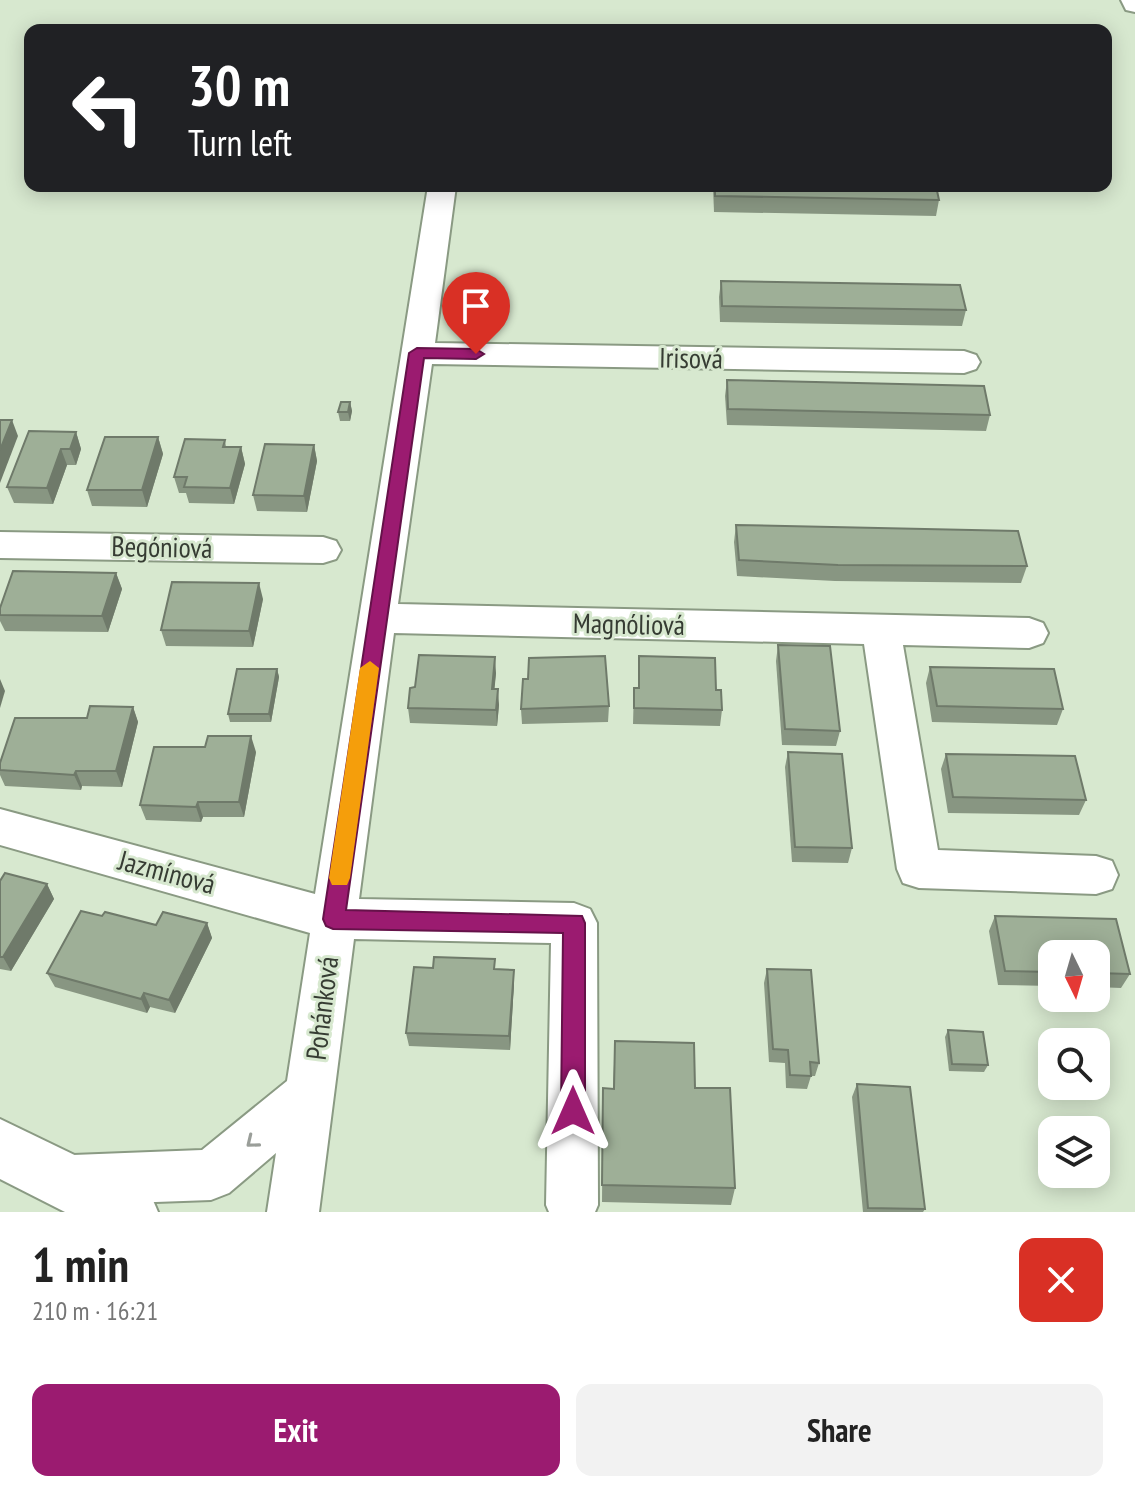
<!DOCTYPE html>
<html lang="en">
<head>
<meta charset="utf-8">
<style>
  :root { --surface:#fff; --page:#f2f2f2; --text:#222; --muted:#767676; --accent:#9b1b70 }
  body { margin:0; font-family:"PT Sans Narrow",sans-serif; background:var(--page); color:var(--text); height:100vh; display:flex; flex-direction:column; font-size:30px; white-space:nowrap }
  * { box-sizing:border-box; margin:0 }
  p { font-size:26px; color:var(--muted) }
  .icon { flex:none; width:44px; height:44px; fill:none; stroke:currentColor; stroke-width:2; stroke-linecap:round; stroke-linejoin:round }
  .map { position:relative; height:1212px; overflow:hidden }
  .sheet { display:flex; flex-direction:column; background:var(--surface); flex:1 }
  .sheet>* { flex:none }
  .guide { position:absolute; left:24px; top:24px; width:1088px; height:168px; border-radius:16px; box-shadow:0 4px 20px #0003; background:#202124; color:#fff; overflow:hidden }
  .needle { width:52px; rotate:175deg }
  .tools { position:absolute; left:1038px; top:940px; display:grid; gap:16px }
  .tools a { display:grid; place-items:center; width:72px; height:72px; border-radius:16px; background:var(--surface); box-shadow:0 4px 20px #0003; font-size:40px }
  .pin { position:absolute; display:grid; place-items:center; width:68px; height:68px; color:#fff; margin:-82px -34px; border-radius:50% 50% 50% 0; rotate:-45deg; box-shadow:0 0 8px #0007 }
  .pin .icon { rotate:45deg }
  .me { position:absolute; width:88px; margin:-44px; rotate:0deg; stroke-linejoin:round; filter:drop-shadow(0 0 6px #0008) }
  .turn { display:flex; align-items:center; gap:28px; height:168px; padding:0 32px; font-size:36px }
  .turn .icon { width:104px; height:104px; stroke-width:2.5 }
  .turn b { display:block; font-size:56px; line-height:68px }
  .round { display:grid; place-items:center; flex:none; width:84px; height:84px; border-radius:16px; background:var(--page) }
  .head { display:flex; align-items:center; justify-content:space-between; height:136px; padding:0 32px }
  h1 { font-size:48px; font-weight:700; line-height:60px }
  .cta { display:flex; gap:16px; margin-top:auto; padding:16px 32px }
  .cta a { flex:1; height:92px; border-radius:16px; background:var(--accent); color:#fff; font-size:32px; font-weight:700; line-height:92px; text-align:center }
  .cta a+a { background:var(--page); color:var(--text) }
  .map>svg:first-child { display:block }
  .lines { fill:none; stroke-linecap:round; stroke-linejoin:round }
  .minor-casing { stroke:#8a9a83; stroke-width:4 }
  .major-casing { stroke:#8a9a83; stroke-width:4 }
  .minor { fill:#fff; fill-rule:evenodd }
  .major { fill:#fff; fill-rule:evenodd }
  .wall { fill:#889682 }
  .shaded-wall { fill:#6f7a6a }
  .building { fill:#9eaf97; stroke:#6f7a6a; stroke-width:2 }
  .oneway { stroke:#9a9e99 }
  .route { fill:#9b1b70; stroke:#651249; stroke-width:2 }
  .slow { fill:#f59e0b }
  .labels { text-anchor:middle; stroke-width:6; stroke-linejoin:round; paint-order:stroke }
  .street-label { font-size:28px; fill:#363c33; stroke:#d7e8cf }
</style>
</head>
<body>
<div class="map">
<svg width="1135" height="1212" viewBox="0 0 1135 1212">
  <rect width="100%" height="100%" fill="#d7e8cf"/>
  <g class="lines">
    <g class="minor-casing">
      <g id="minor">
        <path d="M 1121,0 L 1135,0 L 1135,12 L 1126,10 Z"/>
        <path d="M 428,186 L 456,186 L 435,343 L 964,351 L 976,355 L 980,362 L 976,369 L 964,373 L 432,364 L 398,604 L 1029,618 L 1043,623 L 1048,633 L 1043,643 L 1029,648 L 903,645 L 938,850 L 1096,856 L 1112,861 L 1118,875 L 1112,889 L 1096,894 L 919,888 L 903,883 L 897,869 L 864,644 L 394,633 L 359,899 L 574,903 L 590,909 L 597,923 L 598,1205 L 595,1212 L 549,1212 L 546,1205 L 551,943 L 354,939 L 319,1212 L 267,1212 L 276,1153 L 229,1193 L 211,1200 L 73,1205 L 55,1198 L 48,1180 L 55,1162 L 73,1155 L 202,1150 L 287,1081 L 310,933 L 0,845 L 0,809 L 315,894 Z"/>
        <path d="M 0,532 L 323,537 L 336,541 L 341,550 L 336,559 L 323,563 L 0,558 Z"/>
      </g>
    </g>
    <g class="major-casing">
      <path id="major" d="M 0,1119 L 149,1191 L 158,1212 L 65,1212 L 0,1179 Z"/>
    </g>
    <use href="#minor" class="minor"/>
    <use href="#major" class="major"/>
  </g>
  <g class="wall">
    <path d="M 713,186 L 936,186 L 939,200 L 936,216 L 714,212 Z"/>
    <path d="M 721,281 L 966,310 L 962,326 L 720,322 L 719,297 Z"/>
    <path d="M 727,380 L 990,415 L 986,431 L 727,425 L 725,396 Z"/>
    <path d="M 350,402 L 352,411 L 350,421 L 340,421 L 338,412 Z"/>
    <path d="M 76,432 L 81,449 L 76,465 L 67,465 L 53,504 L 14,503 L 7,487 Z"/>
    <path d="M 158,437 L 163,454 L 147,507 L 92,506 L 87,490 Z"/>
    <path d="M 225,440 L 226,447 L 241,447 L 245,464 L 234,504 L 189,503 L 186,493 L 179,493 L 174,477 Z"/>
    <path d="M 314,445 L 317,461 L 307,512 L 257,511 L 253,495 Z"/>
    <path d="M 736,525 L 1027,566 L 1021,583 L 835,581 L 737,576 L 734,542 Z"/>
    <path d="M 116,573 L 122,589 L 108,632 L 5,631 L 0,621 L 0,608 Z"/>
    <path d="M 263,599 L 253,647 L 166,646 L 161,630 Z"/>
    <path d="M 778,645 L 840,731 L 836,746 L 782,745 L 776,661 Z"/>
    <path d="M 639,656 L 716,690 L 722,710 L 720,726 L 633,724 L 634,688 L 638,688 Z"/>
    <path d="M 930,667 L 1063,709 L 1057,725 L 932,722 L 926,683 Z"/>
    <path d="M 277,669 L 279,677 L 271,722 L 230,722 L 228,714 Z"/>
    <path d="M 496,673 L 494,689 L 499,705 L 497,726 L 410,723 L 408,708 Z"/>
    <path d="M 609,706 L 608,722 L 522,724 L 521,709 Z"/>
    <path d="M 133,707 L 138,722 L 122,787 L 82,786 L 81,790 L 5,786 L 0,775 L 0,763 L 87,718 Z"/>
    <path d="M 256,752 L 244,817 L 203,817 L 201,822 L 146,820 L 140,805 Z"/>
    <path d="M 788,752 L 852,848 L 848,863 L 792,862 L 785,767 Z"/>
    <path d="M 946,754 L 1086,800 L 1079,815 L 948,813 L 941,769 Z"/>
    <path d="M 0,881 L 47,884 L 54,899 L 11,971 L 0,969 Z"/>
    <path d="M 995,916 L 1116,919 L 1130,974 L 1121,988 L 1096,987 L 1096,954 L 1052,954 L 1052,986 L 998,985 L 989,931 Z"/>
    <path d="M 207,923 L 212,938 L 175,1013 L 150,1007 L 147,1013 L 55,987 L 47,973 L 156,925 Z"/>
    <path d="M 496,969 L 514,970 L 514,984 L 510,1050 L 409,1046 L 406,1033 Z"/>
    <path d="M 767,969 L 819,1063 L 815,1076 L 811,1076 L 807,1089 L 786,1088 L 785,1063 L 769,1062 L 764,983 Z"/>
    <path d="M 948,1030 L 988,1065 L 984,1072 L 949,1071 L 945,1037 Z"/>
    <path d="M 615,1041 L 695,1088 L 735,1188 L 731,1205 L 602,1202 L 603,1088 L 613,1089 Z"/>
    <path d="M 857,1084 L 925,1209 L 923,1212 L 863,1212 L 852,1097 Z"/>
  </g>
  <g class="shaded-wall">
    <path d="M 350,402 L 352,411 L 350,421 L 348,412 Z"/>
    <path d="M 12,420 L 18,436 L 0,483 L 0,450 Z"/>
    <path d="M 76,432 L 81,449 L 76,465 L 70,449 Z"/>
    <path d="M 158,437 L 163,454 L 147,507 L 142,490 Z"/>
    <path d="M 314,445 L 317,461 L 307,512 L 304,496 Z"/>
    <path d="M 241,447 L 245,464 L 234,504 L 230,488 Z"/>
    <path d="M 61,449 L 67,465 L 53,504 L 47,488 Z"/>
    <path d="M 116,573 L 122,589 L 108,632 L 102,616 Z"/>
    <path d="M 259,583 L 263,599 L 253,647 L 249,631 Z"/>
    <path d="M 495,657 L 496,673 L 493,705 L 492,689 Z"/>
    <path d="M 277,669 L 279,677 L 271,722 L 269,714 Z"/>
    <path d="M 0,679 L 5,691 L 0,708 Z"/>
    <path d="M 498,689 L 499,705 L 497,726 L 496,710 Z"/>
    <path d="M 133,707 L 138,722 L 122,787 L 116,771 Z"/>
    <path d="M 251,736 L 256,752 L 244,817 L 239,802 Z"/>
    <path d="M 76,771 L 82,786 L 81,790 L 74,775 Z"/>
    <path d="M 198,802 L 203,817 L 201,822 L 196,807 Z"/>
    <path d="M 47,884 L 54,899 L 11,971 L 3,957 Z"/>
    <path d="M 207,923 L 212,938 L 175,1013 L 169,1000 Z"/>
    <path d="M 514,970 L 514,984 L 510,1050 L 509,1036 Z"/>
    <path d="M 144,993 L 150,1007 L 147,1013 L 141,999 Z"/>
  </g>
  <g class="building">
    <path d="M 715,186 L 936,186 L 939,200 L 715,196 Z"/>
    <path d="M 721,281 L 960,285 L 966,310 L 722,306 Z"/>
    <path d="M 727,380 L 984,386 L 990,415 L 728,409 Z"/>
    <path d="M 341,402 L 350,402 L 348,412 L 338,412 Z"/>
    <path d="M 0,420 L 12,420 L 0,450 Z"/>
    <path d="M 29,431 L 76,432 L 70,449 L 61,449 L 47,488 L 7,487 Z"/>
    <path d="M 105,437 L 158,437 L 142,490 L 87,490 Z"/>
    <path d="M 185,439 L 225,440 L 223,447 L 241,447 L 230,488 L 184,487 L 187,477 L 174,477 Z"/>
    <path d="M 265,444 L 314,445 L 304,496 L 253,495 Z"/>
    <path d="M 736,525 L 1018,531 L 1027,566 L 838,565 L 739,560 Z"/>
    <path d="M 13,571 L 116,573 L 102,616 L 0,615 L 0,608 Z"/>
    <path d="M 172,582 L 259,583 L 249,631 L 161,630 Z"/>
    <path d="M 778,645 L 830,646 L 840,731 L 785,729 Z"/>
    <path d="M 419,655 L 495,657 L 492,689 L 498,689 L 496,710 L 408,708 L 410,688 L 415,687 Z"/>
    <path d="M 605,656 L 609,706 L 521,709 L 523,679 L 528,679 L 529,658 Z"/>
    <path d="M 639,656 L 715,658 L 716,690 L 721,690 L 722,710 L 634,708 L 634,688 L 639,688 Z"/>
    <path d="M 930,667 L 1054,669 L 1063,709 L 937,706 Z"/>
    <path d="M 237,669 L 277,669 L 269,714 L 228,714 Z"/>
    <path d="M 90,706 L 133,707 L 116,771 L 76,771 L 74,775 L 0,770 L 0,763 L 15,718 L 87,718 Z"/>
    <path d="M 208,736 L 251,736 L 239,802 L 198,802 L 196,807 L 140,805 L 154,747 L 205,747 Z"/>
    <path d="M 788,752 L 842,754 L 852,848 L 795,847 Z"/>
    <path d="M 946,754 L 1075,756 L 1086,800 L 953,797 Z"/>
    <path d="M 5,873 L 47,884 L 3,957 L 0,957 L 0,881 Z"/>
    <path d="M 81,911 L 102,916 L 105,912 L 156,925 L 163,912 L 207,923 L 169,1000 L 144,993 L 141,999 L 47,973 Z"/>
    <path d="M 995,916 L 1116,919 L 1130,974 L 1096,973 L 1096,954 L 1052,954 L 1052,972 L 1005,971 Z"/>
    <path d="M 434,957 L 495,959 L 494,969 L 514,970 L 509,1036 L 406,1033 L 414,967 L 433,968 Z"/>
    <path d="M 767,969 L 811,970 L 819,1063 L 810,1062 L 811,1076 L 790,1075 L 788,1050 L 773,1049 Z"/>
    <path d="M 948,1030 L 983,1032 L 988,1065 L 952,1064 Z"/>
    <path d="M 615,1041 L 694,1043 L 695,1088 L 730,1088 L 735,1188 L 602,1185 L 603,1088 L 614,1089 Z"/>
    <path d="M 857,1084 L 910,1087 L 925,1209 L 868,1208 Z"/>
  </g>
  <defs><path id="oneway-chevron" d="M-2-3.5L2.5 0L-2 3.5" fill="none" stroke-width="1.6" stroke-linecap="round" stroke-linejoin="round" transform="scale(2)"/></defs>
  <use class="oneway" href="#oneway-chevron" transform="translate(252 1142) rotate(141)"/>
  <path class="route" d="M 417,348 L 476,349 L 484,354 L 476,359 L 424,358 L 346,910 L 582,916 L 585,923 L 585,1111 L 581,1119 L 573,1123 L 564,1119 L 561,1111 L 563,933 L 333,929 L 326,926 L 323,919 L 409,353 Z"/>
  <path class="slow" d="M 370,661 L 379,668 L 350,878 L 347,885 L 332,885 L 329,878 L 360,668 Z"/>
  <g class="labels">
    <g class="street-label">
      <text transform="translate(691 358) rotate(1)" y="10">Irisová</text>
      <text transform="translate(162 547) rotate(1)" y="10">Begóniová</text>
      <text transform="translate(629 624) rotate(1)" y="10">Magnóliová</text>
      <text transform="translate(167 872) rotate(15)" y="10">Jazmínová</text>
      <text transform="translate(322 1008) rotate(-83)" y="10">Pohánková</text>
    </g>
  </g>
</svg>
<div class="tools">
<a><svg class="needle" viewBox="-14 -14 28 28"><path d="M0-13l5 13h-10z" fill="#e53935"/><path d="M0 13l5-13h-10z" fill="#767676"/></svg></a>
<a><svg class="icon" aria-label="search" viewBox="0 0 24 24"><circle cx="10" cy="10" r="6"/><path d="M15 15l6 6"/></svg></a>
<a><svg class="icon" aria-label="layers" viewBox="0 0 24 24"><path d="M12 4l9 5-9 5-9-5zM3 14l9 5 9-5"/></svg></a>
</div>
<div class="pin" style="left:476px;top:354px;background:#d93025"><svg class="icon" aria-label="arrive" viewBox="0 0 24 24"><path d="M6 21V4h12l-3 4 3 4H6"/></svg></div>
<svg class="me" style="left:573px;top:1111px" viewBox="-20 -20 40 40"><path d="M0-17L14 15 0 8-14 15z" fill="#9b1b70" stroke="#fff" stroke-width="4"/></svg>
<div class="guide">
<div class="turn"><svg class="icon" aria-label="left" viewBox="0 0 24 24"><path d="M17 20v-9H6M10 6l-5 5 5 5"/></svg><div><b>30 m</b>Turn left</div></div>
</div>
</div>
<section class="sheet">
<div class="head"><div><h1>1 min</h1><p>210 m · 16:21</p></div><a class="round" style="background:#d93025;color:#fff"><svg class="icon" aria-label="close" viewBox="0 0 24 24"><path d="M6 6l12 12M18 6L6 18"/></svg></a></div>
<div class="cta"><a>Exit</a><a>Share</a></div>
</section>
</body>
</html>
